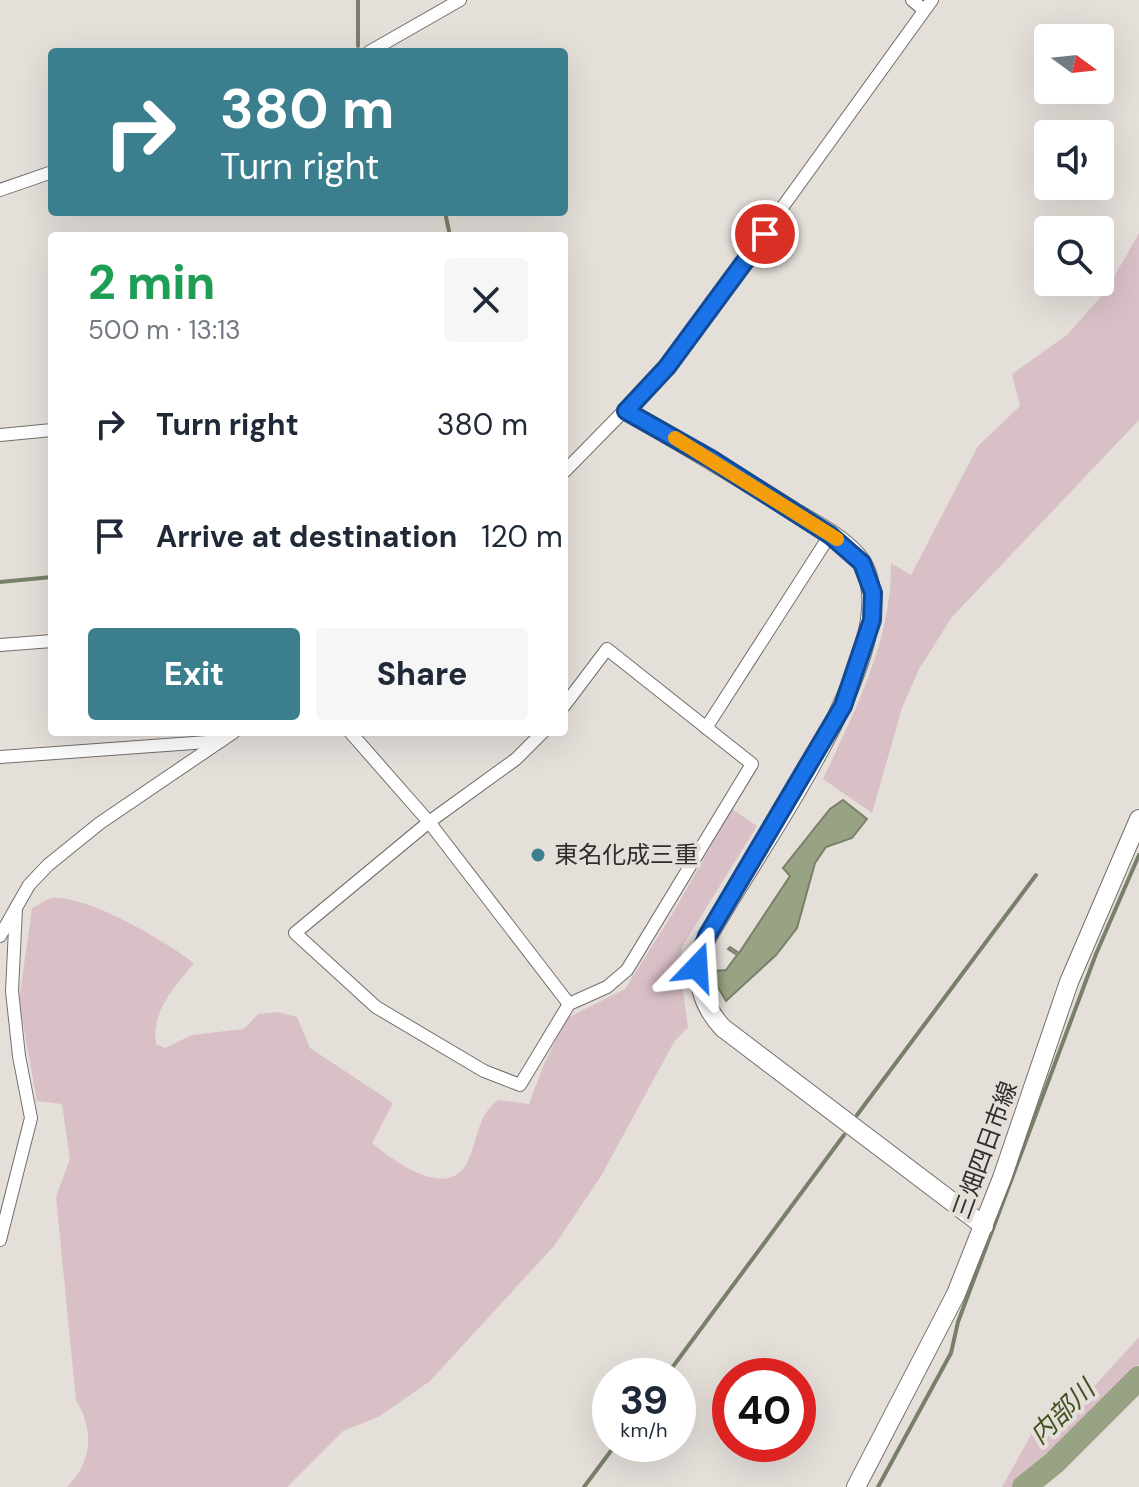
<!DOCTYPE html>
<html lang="en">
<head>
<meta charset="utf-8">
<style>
  :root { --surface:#fff; --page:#f6f6f7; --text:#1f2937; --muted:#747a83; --accent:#3b7f8e }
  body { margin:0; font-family:"DM Sans","Noto Sans JP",sans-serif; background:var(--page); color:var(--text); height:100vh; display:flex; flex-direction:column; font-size:30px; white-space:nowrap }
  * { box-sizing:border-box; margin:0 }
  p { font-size:26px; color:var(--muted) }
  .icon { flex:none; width:44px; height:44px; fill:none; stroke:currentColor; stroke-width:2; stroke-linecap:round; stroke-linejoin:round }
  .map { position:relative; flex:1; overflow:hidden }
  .drawer { position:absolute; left:48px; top:232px; width:520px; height:504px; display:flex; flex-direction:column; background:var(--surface); border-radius:8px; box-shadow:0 8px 32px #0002 }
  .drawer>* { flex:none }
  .banner { position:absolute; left:48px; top:48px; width:520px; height:168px; border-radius:8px; box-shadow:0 8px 32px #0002; background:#3b7f8e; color:#fff; overflow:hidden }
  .needle { width:52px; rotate:105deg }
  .controls { position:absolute; left:1034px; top:24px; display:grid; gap:16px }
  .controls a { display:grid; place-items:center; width:80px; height:80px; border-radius:8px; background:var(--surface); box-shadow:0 8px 32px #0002; font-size:40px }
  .speed { position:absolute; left:592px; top:1358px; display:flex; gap:16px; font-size:40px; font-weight:700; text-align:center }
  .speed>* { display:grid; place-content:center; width:104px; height:104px; border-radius:50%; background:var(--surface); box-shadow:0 8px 32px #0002; line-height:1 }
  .speed small { font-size:20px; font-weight:400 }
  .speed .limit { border:12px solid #d22; background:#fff; color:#111 }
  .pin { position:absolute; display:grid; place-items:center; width:68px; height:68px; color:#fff; margin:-34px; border:4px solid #fff; border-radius:50%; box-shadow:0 2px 8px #0007 }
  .me { position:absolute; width:88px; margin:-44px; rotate:20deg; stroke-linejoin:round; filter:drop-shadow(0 0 6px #0008) }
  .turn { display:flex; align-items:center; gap:28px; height:168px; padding:0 40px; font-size:36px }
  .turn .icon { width:104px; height:104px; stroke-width:2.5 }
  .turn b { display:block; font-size:56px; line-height:68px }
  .round { display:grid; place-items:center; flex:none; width:84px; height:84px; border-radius:8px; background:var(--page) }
  .headline { display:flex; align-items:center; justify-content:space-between; height:136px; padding:0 40px }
  h1 { font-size:48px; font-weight:800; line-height:60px; color:#1e9e55 }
  .action { display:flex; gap:16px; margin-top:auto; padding:16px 40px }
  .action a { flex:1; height:92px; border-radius:8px; background:var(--accent); color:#fff; font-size:32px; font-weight:800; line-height:92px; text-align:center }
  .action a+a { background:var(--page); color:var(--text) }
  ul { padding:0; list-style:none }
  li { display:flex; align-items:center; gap:24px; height:112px; padding:0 40px }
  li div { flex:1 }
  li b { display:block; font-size:30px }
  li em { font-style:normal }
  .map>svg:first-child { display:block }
  .green { fill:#d8c0c6 }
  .water { fill:#98a383; stroke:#798069; stroke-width:2 }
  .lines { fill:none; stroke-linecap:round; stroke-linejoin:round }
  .stream { stroke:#798069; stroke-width:4 }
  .river { stroke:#98a383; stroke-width:24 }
  .street-casing { stroke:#746e6a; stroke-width:14 }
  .secondary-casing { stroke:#746e6a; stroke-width:20 }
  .street { stroke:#fff; stroke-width:12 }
  .secondary { stroke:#fff; stroke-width:18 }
  .route-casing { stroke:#114b97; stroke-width:20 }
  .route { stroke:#1a73e8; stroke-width:14 }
  .slow { stroke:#f59e0b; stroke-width:14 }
  .poi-dot { fill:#3b7f8e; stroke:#e5dfda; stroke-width:3 }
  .labels { text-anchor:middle; stroke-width:8; stroke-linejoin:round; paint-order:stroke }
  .poi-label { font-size:24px; fill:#302e2c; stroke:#e5dfda; text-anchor:start }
  .street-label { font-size:24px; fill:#302e2c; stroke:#e5dfda }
  .water-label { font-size:26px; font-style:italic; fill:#42501d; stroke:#e5dfda }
</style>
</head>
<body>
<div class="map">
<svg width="1139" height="1487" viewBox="0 0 1139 1487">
  <rect width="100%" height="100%" fill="#e5dfda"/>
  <g class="green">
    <path d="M 1139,233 L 1139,420 L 952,617 L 919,669 L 902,708 L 872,813 L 823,779 C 855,711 892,640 891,563 L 911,575 L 978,446 L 1020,406 L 1012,374 L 1068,334 L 1106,291 Z"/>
    <path d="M 732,809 L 757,826 L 682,947 L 680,968 L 688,1027 L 674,1042 L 601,1176 L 554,1246 L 430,1381 L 380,1416 L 343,1431 L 287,1487 L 67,1487 C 93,1461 94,1431 76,1400 L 56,1197 L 70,1159 L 62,1104 L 37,1101 L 19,1001 L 32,908 C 39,905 47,898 54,898 C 90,896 165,941 194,963 C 175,986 151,1011 156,1044 L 165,1048 L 192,1035 L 244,1029 L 258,1014 L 278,1012 L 297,1017 L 310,1048 L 393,1103 L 372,1143 C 391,1159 444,1199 465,1166 C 479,1143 475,1117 498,1100 L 529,1104 L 544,1064 L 567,1018 L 625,989 L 674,911 Z"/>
    <path d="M 1139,1337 L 1139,1364 L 1090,1420 L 1015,1487 L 1002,1487 L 1037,1424 L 1077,1405 Z"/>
  </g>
  <path class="water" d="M 843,800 L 867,819 L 852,838 L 826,847 L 815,863 L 797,928 L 776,955 L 726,1001 L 711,975 L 714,971 L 726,970 L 737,955 L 728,949 L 730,947 L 739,953 L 790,876 L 783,868 L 830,809 Z"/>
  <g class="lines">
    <g class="stream">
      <path d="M 358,0 L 358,46"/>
      <path d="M 445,212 L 450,236"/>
      <path d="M 0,582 L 52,577"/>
      <path d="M 857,1115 L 1036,875"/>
      <path d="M 666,1376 L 844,1135"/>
      <path d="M 584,1487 L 616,1444"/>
      <path d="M 878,1487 L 951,1353 L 958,1322 L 1096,954 L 1139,855"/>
    </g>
    <path class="river" d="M 1024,1487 L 1054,1463 L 1139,1378"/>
    <g class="street-casing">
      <g id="street">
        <path d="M 912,0 L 924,10"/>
        <path d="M 369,52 L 460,0"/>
        <path d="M 0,190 L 52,172"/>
        <path d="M 0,435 L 52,430"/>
        <path d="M 564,472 L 667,367 L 932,0"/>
        <path d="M 0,645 L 52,641"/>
        <path d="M 706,728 L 830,535"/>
        <path d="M 350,732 L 429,822 L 569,1004"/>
        <path d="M 543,732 L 516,759 L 429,822 L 295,933 L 376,1007 L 484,1071 L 520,1085 L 569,1004 L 607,987 L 627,970 L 752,764 L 607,649 L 564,706"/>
        <path d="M 0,757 L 221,741"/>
        <path d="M 0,936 L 29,885 L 48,865 L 100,823 L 234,732"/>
        <path d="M 0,1240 L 31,1118 L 19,1056 L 12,991 L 16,908"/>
      </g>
    </g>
    <g class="secondary-casing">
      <g id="secondary">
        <path d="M 626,411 C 683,443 738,476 793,511 C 814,524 841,537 857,556 C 924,634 737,874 699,953 C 696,982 703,1007 723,1028 L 984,1226"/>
        <path d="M 856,1487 L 956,1294 L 1002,1178 L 1069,982 L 1139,819"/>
      </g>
    </g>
    <use href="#street" class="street"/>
    <use href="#secondary" class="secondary"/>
  </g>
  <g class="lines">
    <g class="route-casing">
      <path id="route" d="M 697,967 L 707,936 L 843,706 L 872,620 L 873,593 L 862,563 L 830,535 L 711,459 L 626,411 L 667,367 L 765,234"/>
    </g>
    <use href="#route" class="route"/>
    <path class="slow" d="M 675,438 L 837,539"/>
  </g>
  <circle class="poi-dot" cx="538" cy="855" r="8"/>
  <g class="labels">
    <g class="poi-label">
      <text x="554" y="863">東名化成三重</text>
    </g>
    <g class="street-label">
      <text transform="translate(985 1150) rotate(-70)" y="8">三畑四日市線</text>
    </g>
    <g class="water-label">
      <text transform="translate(1062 1412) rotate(-44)" y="9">内部川</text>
    </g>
  </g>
</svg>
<div class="controls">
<a><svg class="needle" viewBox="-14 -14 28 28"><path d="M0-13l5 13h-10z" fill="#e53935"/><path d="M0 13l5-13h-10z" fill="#747a83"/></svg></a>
<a><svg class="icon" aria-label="sound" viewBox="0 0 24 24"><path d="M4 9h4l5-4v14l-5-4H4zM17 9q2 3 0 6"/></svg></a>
<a><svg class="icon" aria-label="search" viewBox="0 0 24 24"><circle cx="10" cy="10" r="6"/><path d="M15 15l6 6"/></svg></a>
</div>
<div class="speed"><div>39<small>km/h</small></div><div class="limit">40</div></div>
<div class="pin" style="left:765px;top:234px;background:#d93025"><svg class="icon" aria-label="arrive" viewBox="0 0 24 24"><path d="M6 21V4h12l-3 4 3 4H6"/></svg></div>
<svg class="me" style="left:697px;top:967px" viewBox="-20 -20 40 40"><path d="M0-17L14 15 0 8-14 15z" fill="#1a73e8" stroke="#fff" stroke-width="4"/></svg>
<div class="banner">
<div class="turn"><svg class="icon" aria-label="right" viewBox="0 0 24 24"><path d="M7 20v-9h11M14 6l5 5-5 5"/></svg><div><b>380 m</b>Turn right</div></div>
</div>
<section class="drawer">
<div class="headline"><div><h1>2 min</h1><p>500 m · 13:13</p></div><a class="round"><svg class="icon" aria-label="close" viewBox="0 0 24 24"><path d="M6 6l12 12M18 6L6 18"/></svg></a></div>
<ul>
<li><svg class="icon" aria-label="right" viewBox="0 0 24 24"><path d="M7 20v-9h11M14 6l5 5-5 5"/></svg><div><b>Turn right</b></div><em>380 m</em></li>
<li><svg class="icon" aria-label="arrive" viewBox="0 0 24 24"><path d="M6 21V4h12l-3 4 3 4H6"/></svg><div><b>Arrive at destination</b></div><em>120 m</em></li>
</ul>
<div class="action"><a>Exit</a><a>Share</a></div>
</section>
</div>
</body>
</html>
